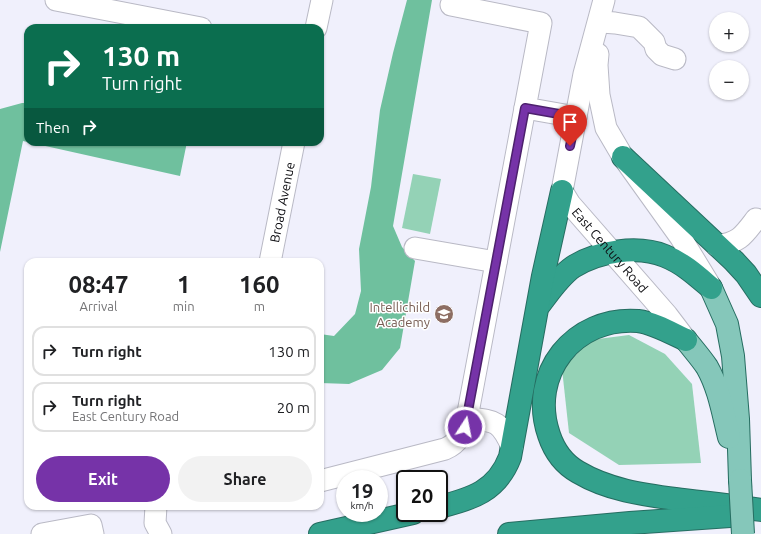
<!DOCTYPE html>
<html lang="en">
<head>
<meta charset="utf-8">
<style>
  :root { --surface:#fff; --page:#f2f2f2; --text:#202124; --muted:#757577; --line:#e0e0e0; --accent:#7633a8 }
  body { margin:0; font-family:Ubuntu,sans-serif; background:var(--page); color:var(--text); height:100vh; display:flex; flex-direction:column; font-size:15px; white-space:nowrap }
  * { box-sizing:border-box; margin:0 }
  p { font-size:13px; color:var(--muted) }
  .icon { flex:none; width:22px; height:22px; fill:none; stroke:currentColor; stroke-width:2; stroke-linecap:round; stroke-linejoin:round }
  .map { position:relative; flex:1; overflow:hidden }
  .drawer { position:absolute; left:24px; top:258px; width:300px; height:252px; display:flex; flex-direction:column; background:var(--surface); border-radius:12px; box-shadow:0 1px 3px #0004 }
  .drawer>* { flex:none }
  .guide { position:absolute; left:24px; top:24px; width:300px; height:122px; border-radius:12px; box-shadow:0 1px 3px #0004; background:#0b6e4f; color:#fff; overflow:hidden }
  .tools { position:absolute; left:709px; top:12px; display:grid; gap:8px }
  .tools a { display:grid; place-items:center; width:40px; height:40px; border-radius:50%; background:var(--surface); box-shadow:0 1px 3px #0004; font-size:20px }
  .speed { position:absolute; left:336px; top:470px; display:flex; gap:8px; font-size:20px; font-weight:700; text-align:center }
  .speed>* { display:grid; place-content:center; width:52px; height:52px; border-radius:50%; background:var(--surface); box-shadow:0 1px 3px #0004; line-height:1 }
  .speed small { font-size:10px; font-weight:400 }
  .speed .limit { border:2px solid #111; border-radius:6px; background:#fff; color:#111 }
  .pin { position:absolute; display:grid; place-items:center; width:34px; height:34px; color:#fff; margin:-41px -17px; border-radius:50% 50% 50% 0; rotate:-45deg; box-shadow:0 0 4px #0007 }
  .pin .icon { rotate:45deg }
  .me { position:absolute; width:44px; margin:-22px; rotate:11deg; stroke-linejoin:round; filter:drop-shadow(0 0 3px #0008) }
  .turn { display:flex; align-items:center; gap:14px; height:84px; padding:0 12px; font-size:18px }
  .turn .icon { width:52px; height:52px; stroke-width:2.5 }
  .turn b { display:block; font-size:28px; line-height:34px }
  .then { display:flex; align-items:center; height:38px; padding:0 12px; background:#0003; gap:8px; font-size:15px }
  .eta { display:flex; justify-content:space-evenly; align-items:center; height:68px; text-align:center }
  .eta b { font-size:24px; font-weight:700; line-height:28px }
  .primary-button { display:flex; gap:8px; margin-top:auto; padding:8px 12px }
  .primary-button a { flex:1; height:46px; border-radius:24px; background:var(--accent); color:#fff; font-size:16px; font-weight:700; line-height:46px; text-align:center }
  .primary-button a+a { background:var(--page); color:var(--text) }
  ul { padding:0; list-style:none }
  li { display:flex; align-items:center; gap:12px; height:50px; margin:0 8px 6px; padding:0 4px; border:2px solid var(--line); border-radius:12px }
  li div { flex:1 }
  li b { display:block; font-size:15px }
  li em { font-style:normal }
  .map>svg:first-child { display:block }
  .green { fill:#94d2b6 }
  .forest { fill:#6fc09e }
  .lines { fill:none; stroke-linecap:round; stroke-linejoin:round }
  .minor-casing { stroke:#b9b9c5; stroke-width:23 }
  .major-casing { stroke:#266d61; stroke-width:24 }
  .highway-casing { stroke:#266d61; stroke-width:24 }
  .minor { stroke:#fff; stroke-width:21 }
  .major { stroke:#85c7ba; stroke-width:22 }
  .highway { stroke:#33a18c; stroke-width:22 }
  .major-bridge-casing { stroke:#266d61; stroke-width:24; stroke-linecap:butt }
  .major-bridge { stroke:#85c7ba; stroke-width:22 }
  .route-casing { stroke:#4d216d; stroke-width:10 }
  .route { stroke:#7633a8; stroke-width:7 }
  .labels { text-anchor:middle; stroke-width:3; stroke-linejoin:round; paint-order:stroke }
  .street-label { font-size:13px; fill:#0d0d11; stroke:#fff }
  .education-label { font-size:13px; fill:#785e54; stroke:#fff; text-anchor:end }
</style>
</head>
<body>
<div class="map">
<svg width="761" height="534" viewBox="0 0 761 534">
  <rect width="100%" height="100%" fill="#f0f0fc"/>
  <g class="green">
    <path d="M 413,174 L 441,179 L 430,234 L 402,228 Z"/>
    <path d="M 629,335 L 665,354 L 692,384 L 701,463 L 619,465 L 569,433 L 562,369 L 590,340 Z"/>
  </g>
  <g class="forest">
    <path d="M 407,0 L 432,0 L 393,226 L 402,247 L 415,261 L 400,348 L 382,370 L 349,384 L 320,383 L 320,334 L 334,336 L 355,314 L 361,291 L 359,249 L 371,187 L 380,110 L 393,53 Z"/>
    <path d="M 22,103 L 28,103 L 28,142 L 187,142 L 180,176 L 23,141 L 0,252 L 0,109 Z"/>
  </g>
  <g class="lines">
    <g class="minor-casing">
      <g id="minor">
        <path d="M 56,0 L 201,28"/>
        <path id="s1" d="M 604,0 L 584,74 L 562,191 L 570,204 L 667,315 L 686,340"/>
        <path d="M 451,5 L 541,23 L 525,108 L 576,117"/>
        <path d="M 602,22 L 615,23 L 639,27 L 654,42 L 656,49 L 662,55 L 675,59"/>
        <path d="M 316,28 L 322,0"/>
        <path d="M 598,54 L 597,65 L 599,95 L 606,128 L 623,157 L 681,238 L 709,284"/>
        <path d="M 717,246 C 740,242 743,236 756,219"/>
        <path d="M 415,248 L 496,262"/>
        <path id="s2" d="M 270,262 L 294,142"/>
        <path d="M 467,418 C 495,421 500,420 512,447"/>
        <path d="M 320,481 L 445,449 C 459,443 464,432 467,418 L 525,108"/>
        <path d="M 156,506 L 155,523 L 161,534"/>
        <path d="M 42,534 L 91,525 L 93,534"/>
      </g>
    </g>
    <g class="major-casing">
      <g id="major">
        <path d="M 711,288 L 727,324 L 733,356 L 738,419 L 740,480"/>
        <path d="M 686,340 C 693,349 701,358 707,367 C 719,388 723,413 729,437"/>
      </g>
    </g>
    <g class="highway-casing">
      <g id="highway">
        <path d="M 623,157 L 734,261 L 746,274 L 761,296"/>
        <path d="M 540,304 C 550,291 560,276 573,267 C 598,251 638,245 665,256 C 683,263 697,276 711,288"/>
        <path d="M 686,340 C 671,333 654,323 638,321 C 574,316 528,374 549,435 C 554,450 564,464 578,472 C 610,491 646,495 683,500 C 709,503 735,506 761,510"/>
        <path d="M 439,507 C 472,499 497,491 510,457 L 543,276 L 562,191"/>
        <path d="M 320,534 L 413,513"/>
        <path d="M 509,534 L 630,523 L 730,516"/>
      </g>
    </g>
    <use href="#minor" class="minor"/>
    <use href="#major" class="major"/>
    <use href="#highway" class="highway"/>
    <g class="major-bridge-casing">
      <path id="major-bridge" d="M 740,480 L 743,534"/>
    </g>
    <use href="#major-bridge" class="major-bridge"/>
  </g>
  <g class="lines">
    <g class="route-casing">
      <path id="route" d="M 465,427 L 525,108 L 576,117 L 570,146"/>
    </g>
    <use href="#route" class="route"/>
  </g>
  <defs>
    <g id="school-disc" transform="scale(1)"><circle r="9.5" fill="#8d6e63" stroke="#fff"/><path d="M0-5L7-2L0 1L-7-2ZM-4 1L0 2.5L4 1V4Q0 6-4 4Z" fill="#fff"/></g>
  </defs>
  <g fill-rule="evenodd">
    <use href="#school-disc" x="444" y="314"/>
  </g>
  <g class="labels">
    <g class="street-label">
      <text dy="5" stroke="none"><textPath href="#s2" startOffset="61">Broad Avenue</textPath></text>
      <text dy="5" stroke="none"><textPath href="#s1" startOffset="272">East Century Road</textPath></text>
    </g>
    <g class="education-label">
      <text x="430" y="312">Intellichild<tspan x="430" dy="15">Academy</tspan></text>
    </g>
  </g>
</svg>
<div class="tools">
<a>+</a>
<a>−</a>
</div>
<div class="speed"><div>19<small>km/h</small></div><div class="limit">20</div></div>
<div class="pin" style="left:570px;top:146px;background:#d93025"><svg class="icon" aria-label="arrive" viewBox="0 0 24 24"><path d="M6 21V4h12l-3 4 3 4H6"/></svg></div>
<svg class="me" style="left:465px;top:427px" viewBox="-20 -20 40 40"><circle r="17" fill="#7633a8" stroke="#fff" stroke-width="3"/><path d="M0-11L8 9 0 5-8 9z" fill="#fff"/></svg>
<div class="guide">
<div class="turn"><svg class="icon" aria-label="right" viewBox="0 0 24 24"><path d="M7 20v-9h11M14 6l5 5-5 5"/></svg><div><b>130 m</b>Turn right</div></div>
<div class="then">Then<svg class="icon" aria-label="right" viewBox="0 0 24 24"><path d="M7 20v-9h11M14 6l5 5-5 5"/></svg></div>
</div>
<section class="drawer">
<div class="eta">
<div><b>08:47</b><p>Arrival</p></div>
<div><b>1</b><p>min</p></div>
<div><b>160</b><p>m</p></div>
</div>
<ul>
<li><svg class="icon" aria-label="right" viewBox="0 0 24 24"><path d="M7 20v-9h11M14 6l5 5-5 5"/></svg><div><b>Turn right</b></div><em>130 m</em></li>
<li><svg class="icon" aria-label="right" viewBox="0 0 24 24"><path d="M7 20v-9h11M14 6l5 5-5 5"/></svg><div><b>Turn right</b><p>East Century Road</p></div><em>20 m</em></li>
</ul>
<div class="primary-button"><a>Exit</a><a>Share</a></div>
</section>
</div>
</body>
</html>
